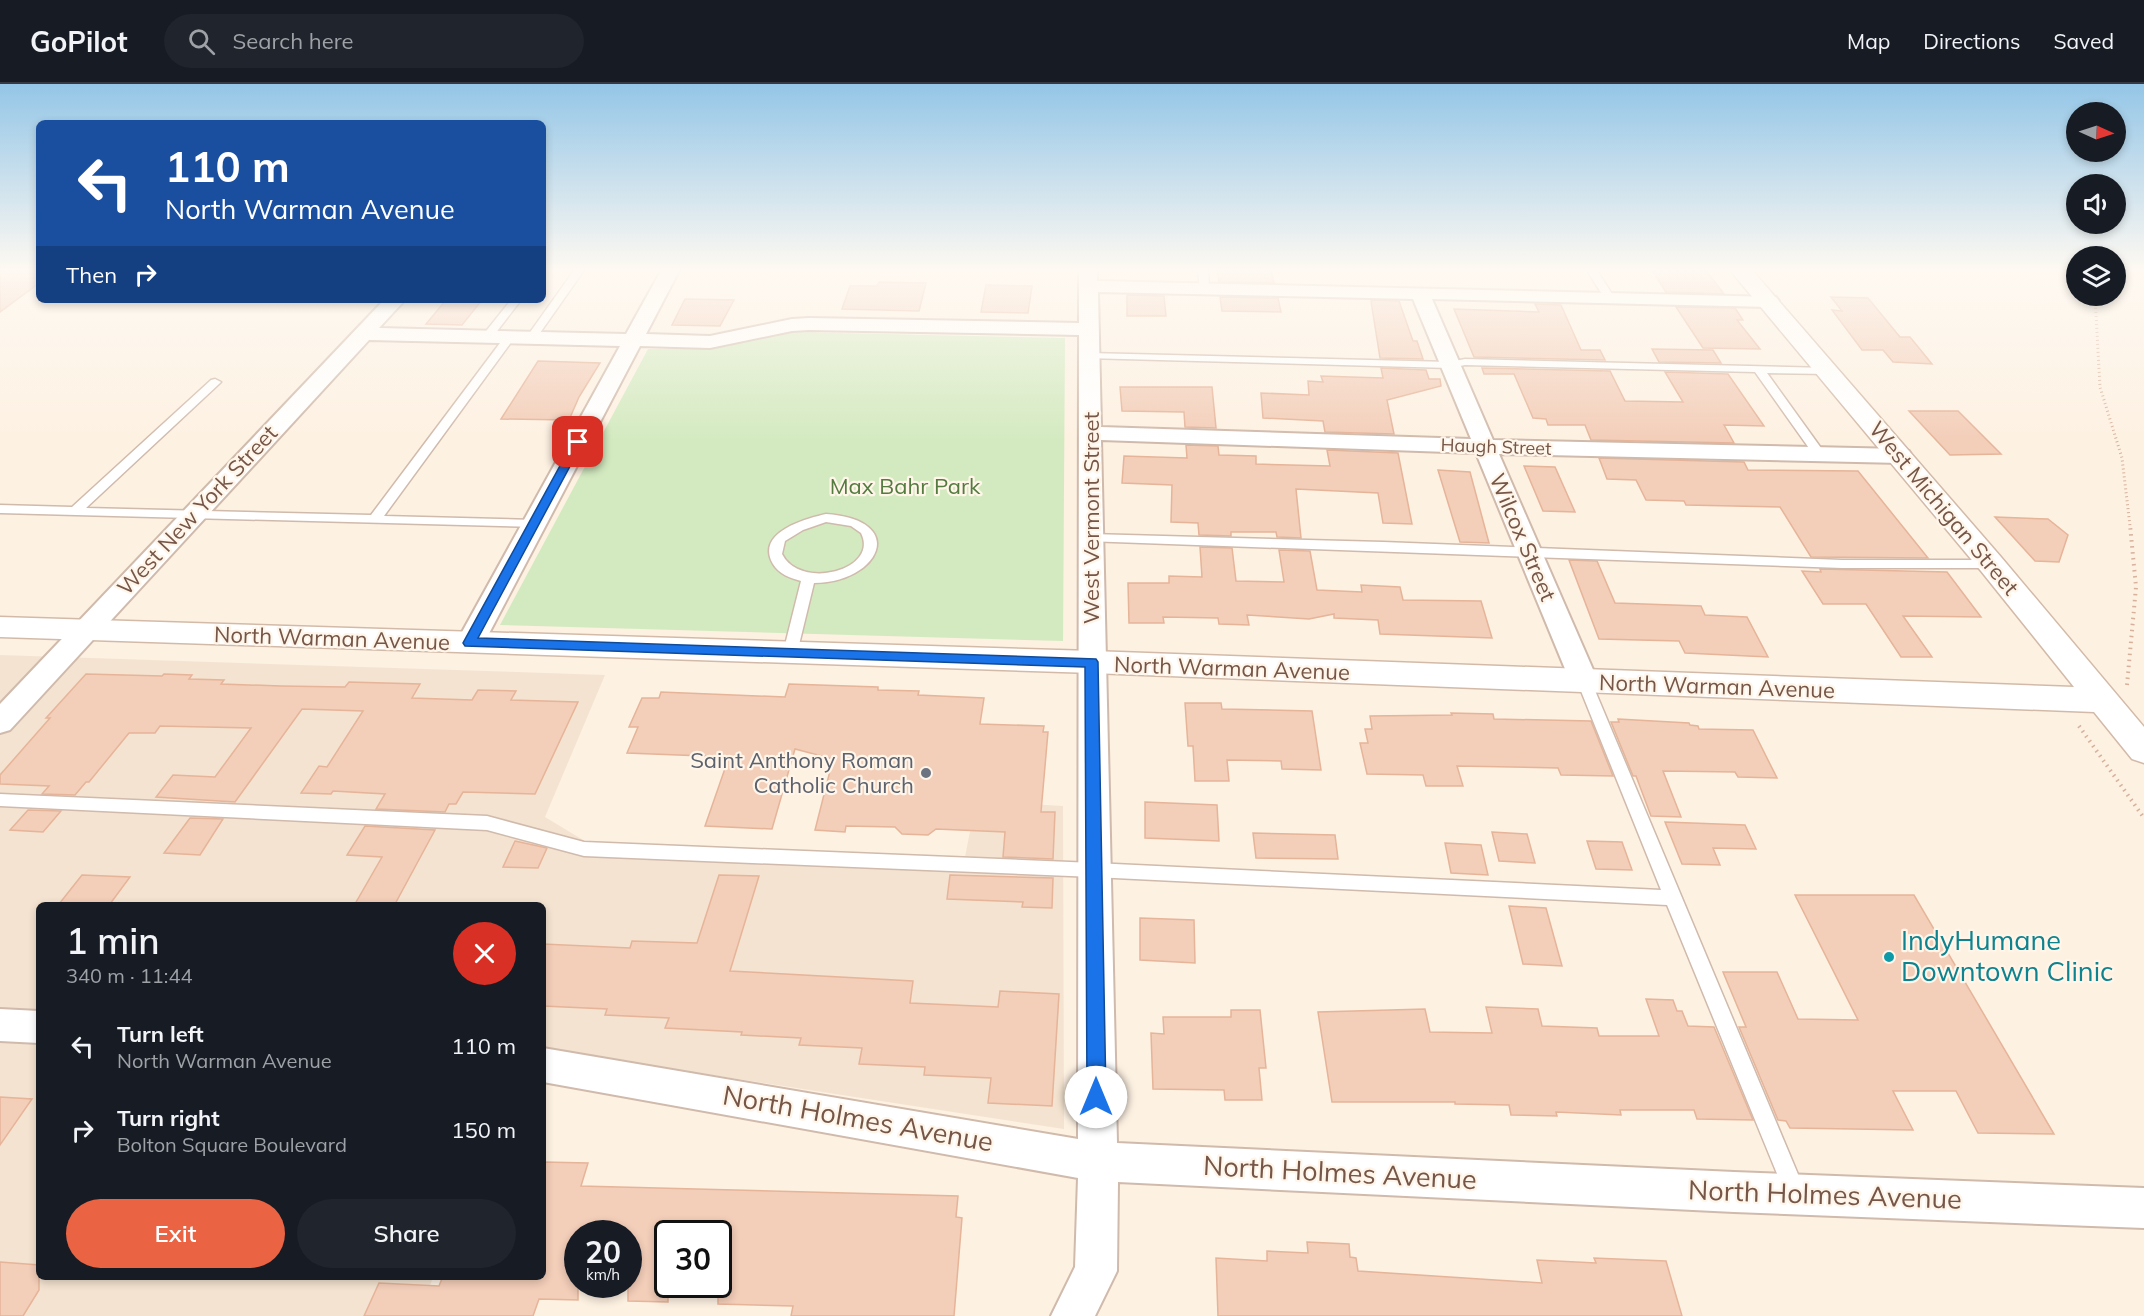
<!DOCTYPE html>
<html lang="en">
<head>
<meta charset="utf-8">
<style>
  :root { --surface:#171b24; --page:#20242c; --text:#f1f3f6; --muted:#9ea1a6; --line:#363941; --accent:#ea6444 }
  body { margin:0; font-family:Mulish,sans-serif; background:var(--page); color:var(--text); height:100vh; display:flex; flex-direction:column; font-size:22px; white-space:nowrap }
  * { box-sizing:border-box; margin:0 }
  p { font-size:20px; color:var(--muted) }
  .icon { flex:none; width:33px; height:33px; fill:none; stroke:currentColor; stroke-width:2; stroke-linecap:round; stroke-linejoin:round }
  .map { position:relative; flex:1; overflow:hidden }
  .side { position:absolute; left:36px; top:818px; width:510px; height:378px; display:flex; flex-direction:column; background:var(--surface); border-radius:9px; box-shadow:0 3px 9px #0003 }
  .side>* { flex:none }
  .hud { position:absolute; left:36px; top:36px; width:510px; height:183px; border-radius:9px; box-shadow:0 3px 9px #0003; background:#1a4fa0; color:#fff; overflow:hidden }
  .needle { width:39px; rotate:93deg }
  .fabs { position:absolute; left:2066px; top:18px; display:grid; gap:12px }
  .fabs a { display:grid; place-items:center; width:60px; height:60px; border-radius:50%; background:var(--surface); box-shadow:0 3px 9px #0003; font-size:30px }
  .speed { position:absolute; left:564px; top:1136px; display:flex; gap:12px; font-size:30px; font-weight:700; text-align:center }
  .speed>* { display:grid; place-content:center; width:78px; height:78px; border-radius:50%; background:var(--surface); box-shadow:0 3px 9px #0003; line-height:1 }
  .speed small { font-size:15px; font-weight:400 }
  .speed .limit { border:3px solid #111; border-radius:9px; background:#fff; color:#111 }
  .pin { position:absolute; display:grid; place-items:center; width:51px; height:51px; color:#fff; margin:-26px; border-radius:12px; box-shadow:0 3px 9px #0006 }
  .me { position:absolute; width:66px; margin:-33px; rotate:0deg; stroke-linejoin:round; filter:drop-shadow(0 0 4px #0008) }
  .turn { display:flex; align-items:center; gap:21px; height:126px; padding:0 30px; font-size:27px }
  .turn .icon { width:78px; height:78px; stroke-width:2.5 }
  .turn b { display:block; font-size:42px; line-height:51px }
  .then { display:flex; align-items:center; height:57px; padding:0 30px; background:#0003; gap:12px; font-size:22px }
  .round { display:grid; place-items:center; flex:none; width:63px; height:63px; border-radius:32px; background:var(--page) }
  .headline { display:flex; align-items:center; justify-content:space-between; height:102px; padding:0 30px }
  h1 { font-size:36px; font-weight:600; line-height:45px }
  .action { display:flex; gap:12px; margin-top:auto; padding:12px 30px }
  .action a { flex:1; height:69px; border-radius:36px; background:var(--accent); color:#fff; font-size:24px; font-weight:600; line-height:69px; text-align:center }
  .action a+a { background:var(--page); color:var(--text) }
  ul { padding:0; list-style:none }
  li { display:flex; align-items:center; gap:18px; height:84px; padding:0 30px }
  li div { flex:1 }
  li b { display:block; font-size:22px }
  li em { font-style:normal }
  header { display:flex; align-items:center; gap:36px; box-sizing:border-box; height:84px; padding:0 30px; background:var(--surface); border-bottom:2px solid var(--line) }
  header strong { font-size:28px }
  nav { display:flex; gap:33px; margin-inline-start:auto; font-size:21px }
  .search { width:420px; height:54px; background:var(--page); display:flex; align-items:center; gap:15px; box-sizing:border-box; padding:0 21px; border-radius:33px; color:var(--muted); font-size:22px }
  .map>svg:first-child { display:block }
  .residential { fill:#f4e3d0 }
  .green { fill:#d3eac0 }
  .building { fill:#f3ceb9; stroke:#e6b499; stroke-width:1.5 }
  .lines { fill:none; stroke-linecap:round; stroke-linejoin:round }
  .lane-casing { stroke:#d0baac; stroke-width:3 }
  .street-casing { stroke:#d0baac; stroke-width:4 }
  .secondary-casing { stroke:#d3baa8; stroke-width:3 }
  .path-far1 { stroke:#d7b19c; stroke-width:3; stroke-dasharray:1 3; stroke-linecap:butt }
  .path { stroke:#d7b19c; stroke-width:4; stroke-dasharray:1.5 4.5; stroke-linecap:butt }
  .lane { fill:#fff; fill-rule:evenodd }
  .street { fill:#fff; fill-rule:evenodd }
  .secondary { fill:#fff; fill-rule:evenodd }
  .route { fill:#1a73e8; stroke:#114b97; stroke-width:1.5 }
  .worship-dot { fill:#6b7280; stroke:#fff5e9; stroke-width:2 }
  .culture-dot { fill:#0f9aa8; stroke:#fff5e9; stroke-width:2 }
  .labels { text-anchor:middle; stroke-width:4.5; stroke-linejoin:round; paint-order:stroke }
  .far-street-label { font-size:18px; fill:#755648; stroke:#fff5e9 }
  .park-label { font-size:22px; fill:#537b40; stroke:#fff5e9 }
  .street-label { font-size:22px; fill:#755648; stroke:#fff5e9 }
  .worship-label { font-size:22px; fill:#5b616d; stroke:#fff5e9; text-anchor:end }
  .near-culture-label { font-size:27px; fill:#0d838f; stroke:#fff5e9; text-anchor:start }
  .near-street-label { font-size:27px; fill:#755648; stroke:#fff5e9 }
</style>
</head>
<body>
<header>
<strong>GoPilot</strong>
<div class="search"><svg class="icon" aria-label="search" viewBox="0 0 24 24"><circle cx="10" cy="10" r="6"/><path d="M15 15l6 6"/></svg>Search here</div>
<nav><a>Map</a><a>Directions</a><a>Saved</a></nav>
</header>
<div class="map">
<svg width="2144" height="1232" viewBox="0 0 2144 1232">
  <rect width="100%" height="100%" fill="#fdf1e2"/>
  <path class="residential" d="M 0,571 L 605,591 L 545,733 L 588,759 L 963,783 L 976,717 L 1063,722 L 1064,1045 L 543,965 L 543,820 L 39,820 L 39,1192 L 433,1193 L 419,1232 L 0,1232 Z"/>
  <path class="green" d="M 796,248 L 1065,254 L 1063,557 L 500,541 L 648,265 L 704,265 Z"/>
  <g class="building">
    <path d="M 0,185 L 39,185 L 39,199 L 0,228 Z"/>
    <path d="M 1217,185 L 1271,185 L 1274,199 L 1219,198 Z"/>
    <path d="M 1651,185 L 1705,185 L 1724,210 L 1666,208 Z"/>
    <path d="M 879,198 L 926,199 L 919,227 L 842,225 L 850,202 L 877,202 Z"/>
    <path d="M 986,201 L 1032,202 L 1028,229 L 981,228 Z"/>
    <path d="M 1127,211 L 1164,212 L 1166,232 L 1127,232 Z"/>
    <path d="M 1220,213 L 1278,214 L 1281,228 L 1222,227 Z"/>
    <path d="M 1831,213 L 1868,214 L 1900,253 L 1910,253 L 1932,280 L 1893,278 L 1883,266 L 1862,266 L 1832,226 L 1842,227 Z"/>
    <path d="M 685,215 L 734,216 L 720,242 L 672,241 Z"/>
    <path d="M 446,216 L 482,216 L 462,241 L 426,240 Z"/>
    <path d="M 1375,216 L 1399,217 L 1413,257 L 1417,257 L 1423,275 L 1380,274 L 1371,217 Z"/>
    <path d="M 1535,220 L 1561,221 L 1581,266 L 1600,266 L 1605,276 L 1474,273 L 1454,225 L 1539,228 Z"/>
    <path d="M 1676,223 L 1735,224 L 1743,236 L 1737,236 L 1760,265 L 1703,264 Z"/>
    <path d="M 1652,265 L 1713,266 L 1721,279 L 1659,278 Z"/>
    <path d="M 538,277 L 600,279 L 579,313 L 569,336 L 501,335 Z"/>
    <path d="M 1381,284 L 1426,286 L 1429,295 L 1440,295 L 1441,302 L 1387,316 L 1394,350 L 1325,348 L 1323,337 L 1263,334 L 1261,309 L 1309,311 L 1308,297 L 1323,298 L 1321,292 L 1383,294 Z"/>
    <path d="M 1482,284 L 1610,287 L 1625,317 L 1683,318 L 1665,288 L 1728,290 L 1764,342 L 1724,341 L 1734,359 L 1591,356 L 1585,341 L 1548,341 L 1546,335 L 1533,334 L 1514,290 L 1484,290 Z"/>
    <path d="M 1120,303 L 1212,303 L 1216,344 L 1185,343 L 1184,328 L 1122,327 Z"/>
    <path d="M 1909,327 L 1958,327 L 2001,370 L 1950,371 Z"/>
    <path d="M 1186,361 L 1218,362 L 1219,371 L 1256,372 L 1256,380 L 1330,382 L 1327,366 L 1398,369 L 1412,440 L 1383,439 L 1378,409 L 1296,405 L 1301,454 L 1277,453 L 1276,448 L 1231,448 L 1231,452 L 1199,451 L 1198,439 L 1171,438 L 1172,401 L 1122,399 L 1124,372 L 1187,374 Z"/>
    <path d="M 1599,374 L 1744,378 L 1748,386 L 1858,387 L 1928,474 L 1811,473 L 1780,423 L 1686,421 L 1684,417 L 1646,416 L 1636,396 L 1607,395 Z"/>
    <path d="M 1524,382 L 1555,383 L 1575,428 L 1543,427 Z"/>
    <path d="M 1438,386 L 1470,388 L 1489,459 L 1460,458 Z"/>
    <path d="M 1995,433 L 2048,435 L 2068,451 L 2059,478 L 2035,477 Z"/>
    <path d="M 1200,463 L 1232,464 L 1236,497 L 1284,498 L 1279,466 L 1310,467 L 1317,506 L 1362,508 L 1361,501 L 1400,503 L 1403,516 L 1481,517 L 1492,554 L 1380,550 L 1378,536 L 1334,534 L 1334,530 L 1309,535 L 1247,531 L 1249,541 L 1219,540 L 1218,534 L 1163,533 L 1164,539 L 1129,539 L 1128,499 L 1169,499 L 1169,492 L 1202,493 Z"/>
    <path d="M 1569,476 L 1597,477 L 1615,519 L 1701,522 L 1705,531 L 1747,533 L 1768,573 L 1685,569 L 1679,557 L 1599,555 Z"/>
    <path d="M 1820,485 L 1947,488 L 1981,533 L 1903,532 L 1932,573 L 1901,573 L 1866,520 L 1823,520 L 1802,487 L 1821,488 Z"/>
    <path d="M 86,590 L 162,592 L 164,590 L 192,591 L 189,595 L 224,596 L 221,600 L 281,602 L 345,603 L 349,598 L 420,600 L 412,614 L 472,616 L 478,606 L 516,607 L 511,616 L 578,618 L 535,710 L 463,708 L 456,720 L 449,720 L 445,728 L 376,725 L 385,710 L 333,707 L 331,710 L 301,709 L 319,682 L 327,683 L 363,627 L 302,625 L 235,718 L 156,713 L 173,691 L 215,693 L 251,644 L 160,642 L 155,649 L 129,649 L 89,698 L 86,698 L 75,711 L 42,710 L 49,702 L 0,700 L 0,691 L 50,634 L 46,634 Z"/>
    <path d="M 789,600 L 878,603 L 878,606 L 919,607 L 918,611 L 984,614 L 980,640 L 1044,642 L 1043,648 L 1048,648 L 1041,728 L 1055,728 L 1053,775 L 1003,773 L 1005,748 L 936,745 L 928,751 L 902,750 L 895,743 L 846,742 L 845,748 L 815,746 L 833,675 L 795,665 L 772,745 L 705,742 L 729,673 L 627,669 L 638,643 L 629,643 L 642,614 L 659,614 L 661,608 L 785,613 Z"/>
    <path d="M 1185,619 L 1221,619 L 1222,625 L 1312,627 L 1321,686 L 1282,685 L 1281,677 L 1227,676 L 1229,697 L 1195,697 L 1193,662 L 1188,662 Z"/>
    <path d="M 1451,629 L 1493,630 L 1494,635 L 1591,637 L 1613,692 L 1561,691 L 1558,684 L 1457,682 L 1463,702 L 1426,702 L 1423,691 L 1367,690 L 1360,659 L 1368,659 L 1365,645 L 1372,645 L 1370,632 L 1452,631 Z"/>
    <path d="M 1618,635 L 1689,639 L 1690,641 L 1698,642 L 1699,645 L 1753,646 L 1777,694 L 1738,693 L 1735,688 L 1663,687 L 1681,733 L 1651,732 L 1636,692 L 1633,692 L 1611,638 L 1619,638 Z"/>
    <path d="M 1145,718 L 1217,721 L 1219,757 L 1145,754 Z"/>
    <path d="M 28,726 L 61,727 L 43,748 L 10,746 Z"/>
    <path d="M 190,734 L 223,735 L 200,771 L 164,769 Z"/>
    <path d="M 1665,738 L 1745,741 L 1756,765 L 1713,764 L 1720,781 L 1682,780 Z"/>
    <path d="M 365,742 L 435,746 L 395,820 L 355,820 L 382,773 L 347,771 Z"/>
    <path d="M 1492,748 L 1527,750 L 1535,779 L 1499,777 Z"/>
    <path d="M 1253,749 L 1335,751 L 1338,775 L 1256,774 Z"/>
    <path d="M 515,757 L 547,764 L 538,784 L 503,783 Z"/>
    <path d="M 1587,757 L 1622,758 L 1632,786 L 1596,785 Z"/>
    <path d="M 1445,759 L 1481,761 L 1488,791 L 1451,789 Z"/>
    <path d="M 82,791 L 130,793 L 110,820 L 59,820 Z"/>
    <path d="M 719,791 L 759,792 L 730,887 L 913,897 L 910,919 L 998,923 L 1000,907 L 1059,910 L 1052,1022 L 988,1019 L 991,994 L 924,991 L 925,983 L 859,980 L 862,964 L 799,961 L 801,954 L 741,951 L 742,948 L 665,944 L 669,934 L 605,931 L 607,925 L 543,922 L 543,860 L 630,864 L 632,857 L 697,859 Z"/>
    <path d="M 950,791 L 1053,794 L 1052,824 L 1022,823 L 1023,818 L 947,815 Z"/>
    <path d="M 1795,811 L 1914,811 L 2054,1050 L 1978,1049 L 1956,1007 L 1893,1007 L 1913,1046 L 1790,1044 L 1786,1037 L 1778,1036 L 1739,943 L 1746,943 L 1723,888 L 1777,888 L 1798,935 L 1858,936 Z"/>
    <path d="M 1509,822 L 1546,824 L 1562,882 L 1523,880 Z"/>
    <path d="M 1140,834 L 1194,836 L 1195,879 L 1140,876 Z"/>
    <path d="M 1646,915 L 1673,916 L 1677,927 L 1682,927 L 1688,942 L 1714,943 L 1753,1036 L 1697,1035 L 1694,1026 L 1620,1026 L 1621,1031 L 1556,1028 L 1557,1032 L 1511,1031 L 1509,1021 L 1455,1020 L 1455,1018 L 1332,1018 L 1318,928 L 1425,925 L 1430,948 L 1492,949 L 1486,923 L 1538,925 L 1542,942 L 1597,944 L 1599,952 L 1659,952 Z"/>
    <path d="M 1231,926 L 1260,926 L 1266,984 L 1259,984 L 1262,1016 L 1225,1016 L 1224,1006 L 1153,1005 L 1151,949 L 1164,950 L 1163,933 L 1231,933 Z"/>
    <path d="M 0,1013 L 32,1015 L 0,1061 Z"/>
    <path d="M 543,1078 L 588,1079 L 581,1102 L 958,1112 L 956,1133 L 962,1134 L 954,1232 L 791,1232 L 793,1222 L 718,1220 L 718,1149 L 668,1149 L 668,1218 L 628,1217 L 628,1149 L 578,1149 L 578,1216 L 539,1215 L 533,1232 L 364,1232 L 379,1199 L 439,1202 L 443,1192 L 543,1192 Z"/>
    <path d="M 1307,1158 L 1349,1160 L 1350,1173 L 1356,1174 L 1358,1187 L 1542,1199 L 1537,1176 L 1596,1179 L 1594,1174 L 1666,1177 L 1682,1232 L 1218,1232 L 1216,1174 L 1267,1177 L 1267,1167 L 1308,1169 Z"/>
    <path d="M 0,1178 L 39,1181 L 39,1206 L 23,1232 L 0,1232 Z"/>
  </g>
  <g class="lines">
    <g class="lane-casing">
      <g id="lane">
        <path d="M 575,185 L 585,185 L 535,256 L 527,256 L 526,254 Z"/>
        <path d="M 1198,185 L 1208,185 L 1209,206 L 1200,204 Z"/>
        <path d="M 1586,185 L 1596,185 L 1614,213 L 1613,215 L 1605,215 Z"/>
        <path d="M 511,216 L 521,216 L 491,255 L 483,255 L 483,251 Z"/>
        <path d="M 510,250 L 515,253 L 384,432 L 534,436 L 539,437 L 540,440 L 539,443 L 0,429 L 0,421 L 72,423 L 211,296 L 215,295 L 221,298 L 219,300 L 86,424 L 371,431 L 506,251 Z"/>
        <path d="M 1089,269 L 1450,278 L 1465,275 L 1828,284 L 1833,287 L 1828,290 L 1767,289 L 1826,371 L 1820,375 L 1816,374 L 1755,288 L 1465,281 L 1450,284 L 1085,274 L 1084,272 Z"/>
        <path d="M 826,430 C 910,436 879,499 814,499 L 797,569 L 790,574 L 783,569 L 801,497 C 790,494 779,490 773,480 C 755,449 804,435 826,430 ZM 826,438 L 851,442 L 861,449 C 880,486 800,507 782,470 L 785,457 L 803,446 Z"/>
        <path d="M 1091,450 L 1383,458 L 1842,476 L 1991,476 L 1998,480 L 1991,484 L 1842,484 L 1086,457 L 1084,454 Z"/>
        <path d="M 1584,592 L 1591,597 L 1805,1107 L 1801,1114 L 1794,1118 L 1787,1114 L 1667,821 L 1094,793 L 584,772 L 487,746 L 0,722 L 0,710 L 487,732 L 584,758 L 1094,779 L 1661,806 L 1577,597 Z"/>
      </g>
    </g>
    <g class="street-casing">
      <g id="street">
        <path d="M 662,185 L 680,185 L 646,250 L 710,252 L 792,235 L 809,234 L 1079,239 L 1079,185 L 1097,185 L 1097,197 L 1776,213 L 1779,217 L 1776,221 L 1769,223 L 1432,215 L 1493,356 L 1901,365 L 1909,367 L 1912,372 L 1909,377 L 1901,379 L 1499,370 L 1598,597 L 1594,604 L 1584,607 L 1574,604 L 1570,597 L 1476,369 L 1101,356 L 1117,1059 L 1734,1088 L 2144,1104 L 2144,1144 L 1734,1128 L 1118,1098 L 1117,1187 L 1095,1232 L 1051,1232 L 1075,1183 L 1078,1094 L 543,998 L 543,964 L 1078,1055 L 1079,251 L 809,246 L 792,247 L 710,264 L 640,262 L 484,559 L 480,566 L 470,568 L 460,566 L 456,559 L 620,262 L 369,256 L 10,646 L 0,649 L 0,620 L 384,216 L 405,216 L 379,244 L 626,250 ZM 1098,208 L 1413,215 L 1471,355 L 1101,343 Z"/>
        <path d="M 0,925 L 39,927 L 39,959 L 0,957 Z"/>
      </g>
    </g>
    <g class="secondary-casing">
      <path id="secondary" d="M 1729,185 L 1751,185 L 2001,473 L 2144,643 L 2144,679 L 2132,675 L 2094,628 L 1092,589 L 0,553 L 0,533 L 1092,567 L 2074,603 L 1981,487 Z"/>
    </g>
    <path class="path-far1" d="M 2095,212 L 2100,303 L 2122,374 L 2130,442"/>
    <g class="path">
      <path d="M 2127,601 L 2136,503 L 2130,441"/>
      <path d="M 2079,642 L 2144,734"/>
    </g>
    <use href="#lane" class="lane"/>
    <use href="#street" class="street"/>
    <use href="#secondary" class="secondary"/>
  </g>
  <linearGradient id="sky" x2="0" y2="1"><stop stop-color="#94c6e7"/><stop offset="0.52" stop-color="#fef9f2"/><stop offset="1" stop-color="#fef9f2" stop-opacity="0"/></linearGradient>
  <rect width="2144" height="357" fill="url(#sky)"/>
  <path class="route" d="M 578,355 L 583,358 L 478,554 L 1096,575 L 1098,578 L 1106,1013 L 1103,1019 L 1096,1022 L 1090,1019 L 1087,1013 L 1085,583 L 465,562 L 463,559 L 573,358 Z"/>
  <circle class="worship-dot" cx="926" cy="689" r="6"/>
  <circle class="culture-dot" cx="1889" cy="873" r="6"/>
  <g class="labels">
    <g class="far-street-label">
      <text transform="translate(1496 363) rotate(2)" y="6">Haugh Street</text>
    </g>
    <g class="park-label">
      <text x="905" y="410">Max Bahr Park</text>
    </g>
    <g class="street-label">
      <text transform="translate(1944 424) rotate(50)" y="8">West Michigan Street</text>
      <text transform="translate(197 426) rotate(-47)" y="8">West New York Street</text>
      <text transform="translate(1091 434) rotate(-90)" y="8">West Vermont Street</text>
      <text transform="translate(1523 453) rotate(67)" y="8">Wilcox Street</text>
      <text transform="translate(332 554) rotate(2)" y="8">North Warman Avenue</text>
      <text transform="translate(1232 584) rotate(2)" y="8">North Warman Avenue</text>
      <text transform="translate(1717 602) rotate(2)" y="8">North Warman Avenue</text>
    </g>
    <g class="worship-label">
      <text x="914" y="684">Saint Anthony Roman<tspan x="914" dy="25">Catholic Church</tspan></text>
    </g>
    <g class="near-culture-label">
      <text x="1901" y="866">IndyHumane<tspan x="1901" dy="31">Downtown Clinic</tspan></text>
    </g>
    <g class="near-street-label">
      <text transform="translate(858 1035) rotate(10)" y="9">North Holmes Avenue</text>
      <text transform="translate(1340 1089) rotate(3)" y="9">North Holmes Avenue</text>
      <text transform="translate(1825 1111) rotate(2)" y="9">North Holmes Avenue</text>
    </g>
  </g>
</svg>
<div class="fabs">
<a><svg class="needle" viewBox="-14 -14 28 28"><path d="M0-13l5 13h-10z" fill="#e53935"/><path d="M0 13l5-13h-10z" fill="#9ea1a6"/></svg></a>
<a><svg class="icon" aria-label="sound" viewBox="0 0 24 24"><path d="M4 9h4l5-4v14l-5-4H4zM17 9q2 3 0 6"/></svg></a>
<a><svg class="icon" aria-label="layers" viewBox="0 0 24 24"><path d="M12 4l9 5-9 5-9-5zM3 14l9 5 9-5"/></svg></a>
</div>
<div class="speed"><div>20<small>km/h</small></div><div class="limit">30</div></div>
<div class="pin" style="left:578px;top:358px;background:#d93025"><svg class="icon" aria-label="arrive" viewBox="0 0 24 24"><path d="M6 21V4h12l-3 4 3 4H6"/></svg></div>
<svg class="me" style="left:1096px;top:1013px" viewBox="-20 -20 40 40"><circle r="19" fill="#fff"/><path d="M0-13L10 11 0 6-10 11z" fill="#1a73e8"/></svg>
<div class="hud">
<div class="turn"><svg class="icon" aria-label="left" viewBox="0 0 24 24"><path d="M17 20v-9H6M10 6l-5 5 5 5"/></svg><div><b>110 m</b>North Warman Avenue</div></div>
<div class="then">Then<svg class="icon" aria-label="right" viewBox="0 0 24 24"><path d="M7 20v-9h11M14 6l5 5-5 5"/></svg></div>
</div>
<section class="side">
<div class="headline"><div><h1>1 min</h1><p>340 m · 11:44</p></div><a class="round" style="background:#d93025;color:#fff"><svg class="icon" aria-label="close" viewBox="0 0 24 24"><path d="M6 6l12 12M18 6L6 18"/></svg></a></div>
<ul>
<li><svg class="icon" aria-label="left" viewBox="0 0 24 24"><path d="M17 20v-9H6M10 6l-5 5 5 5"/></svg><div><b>Turn left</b><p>North Warman Avenue</p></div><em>110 m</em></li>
<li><svg class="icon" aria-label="right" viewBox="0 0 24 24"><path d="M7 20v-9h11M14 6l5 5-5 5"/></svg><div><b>Turn right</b><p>Bolton Square Boulevard</p></div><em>150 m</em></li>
</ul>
<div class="action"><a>Exit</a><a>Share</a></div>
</section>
</div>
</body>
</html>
